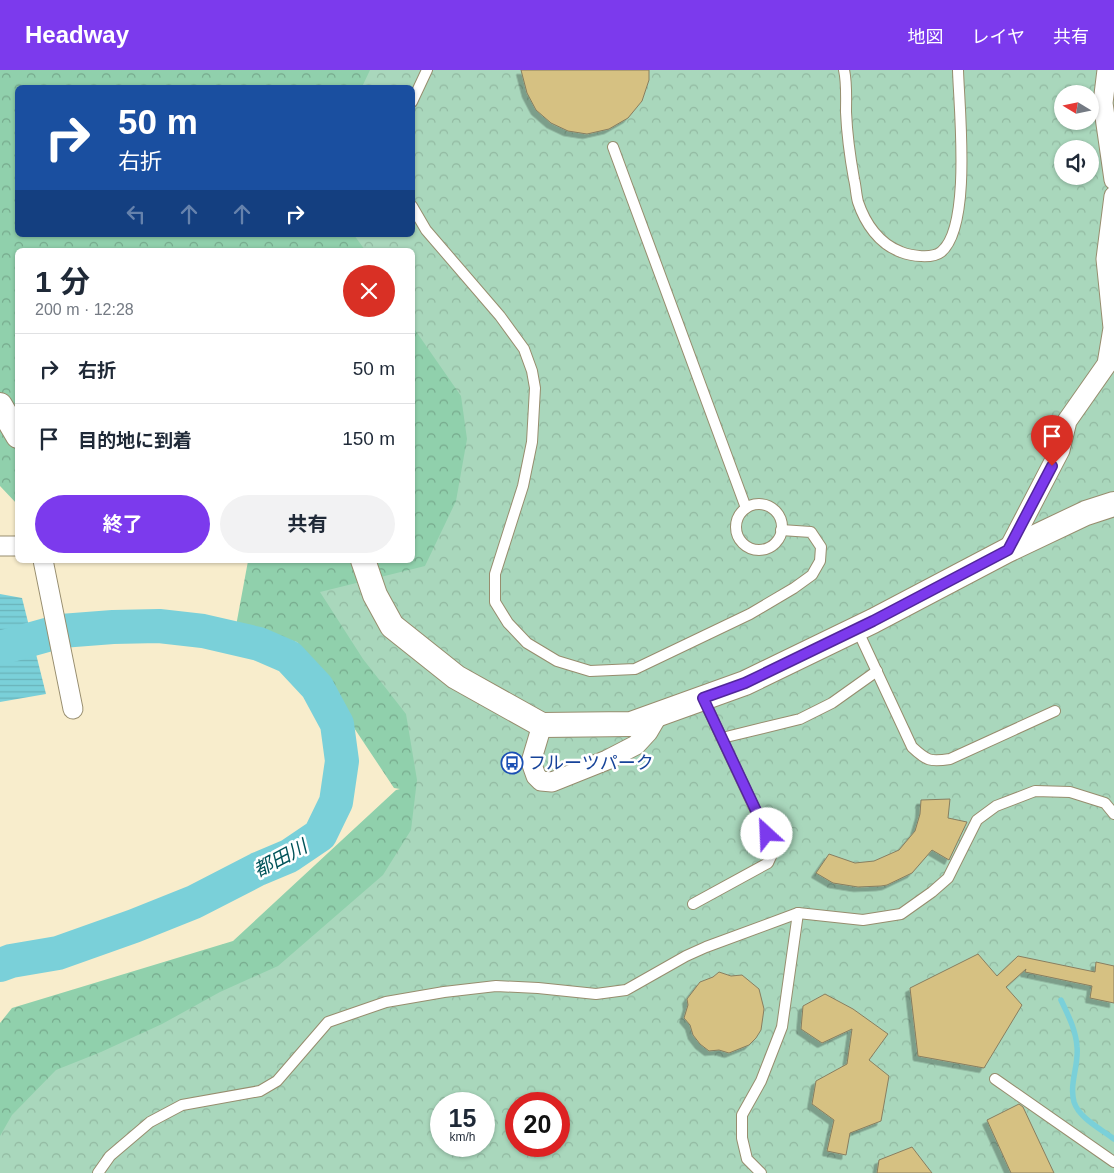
<!DOCTYPE html>
<html lang="ja">
<head>
<meta charset="utf-8">
<style>
  :root { --surface:#fff; --page:#f2f2f3; --text:#1f2937; --muted:#747a83; --line:#e0e1e3; --accent:#7c3aed }
  body { margin:0; font-family:Arial,"Noto Sans JP",sans-serif; background:var(--page); color:var(--text); height:100vh; display:flex; flex-direction:column; font-size:19px; white-space:nowrap }
  * { box-sizing:border-box; margin:0 }
  p { font-size:16px; color:var(--muted) }
  .icon { flex:none; width:28px; height:28px; fill:none; stroke:currentColor; stroke-width:2; stroke-linecap:round; stroke-linejoin:round }
  .map { position:relative; flex:1; overflow:hidden }
  .sheet { position:absolute; left:15px; top:178px; width:400px; height:315px; display:flex; flex-direction:column; background:var(--surface); border-radius:8px; box-shadow:0 1px 4px #0004 }
  .sheet>* { flex:none }
  .guide { position:absolute; left:15px; top:15px; width:400px; height:152px; border-radius:8px; box-shadow:0 1px 4px #0004; background:#1a4fa0; color:#fff; overflow:hidden }
  .needle { width:32px; rotate:280deg }
  .tools { position:absolute; left:1054px; top:15px; display:grid; gap:10px }
  .tools a { display:grid; place-items:center; width:45px; height:45px; border-radius:50%; background:var(--surface); box-shadow:0 1px 4px #0004; font-size:25px }
  .speed { position:absolute; left:430px; top:1022px; display:flex; gap:10px; font-size:25px; font-weight:700; text-align:center }
  .speed>* { display:grid; place-content:center; width:65px; height:65px; border-radius:50%; background:var(--surface); box-shadow:0 1px 4px #0004; line-height:1 }
  .speed small { font-size:12px; font-weight:400 }
  .speed .limit { border:8px solid #d22; background:#fff; color:#111 }
  .pin { position:absolute; display:grid; place-items:center; width:42px; height:42px; color:#fff; margin:-51px -21px; border-radius:50% 50% 50% 0; rotate:-45deg; box-shadow:0 0 5px #0007 }
  .pin .icon { rotate:45deg }
  .me { position:absolute; width:55px; margin:-28px; rotate:335deg; stroke-linejoin:round; filter:drop-shadow(0 0 4px #0008) }
  .turn { display:flex; align-items:center; gap:18px; height:105px; padding:0 20px; font-size:22px }
  .turn .icon { width:65px; height:65px; stroke-width:2.5 }
  .turn b { display:block; font-size:35px; line-height:42px }
  .lanes { display:flex; align-items:center; height:48px; padding:0 20px; background:#0003; justify-content:center; gap:25px; direction:ltr }
  .lanes .off { opacity:.35 }
  .round { display:grid; place-items:center; flex:none; width:52px; height:52px; border-radius:26px; background:var(--page) }
  .headline { display:flex; align-items:center; justify-content:space-between; height:85px; padding:0 20px }
  h1 { font-size:30px; font-weight:700; line-height:38px }
  .action { display:flex; gap:10px; margin-top:auto; padding:10px 20px }
  .action a { flex:1; height:58px; border-radius:30px; background:var(--accent); color:#fff; font-size:20px; font-weight:700; line-height:58px; text-align:center }
  .action a+a { background:var(--page); color:var(--text) }
  ul { padding:0; list-style:none }
  li { display:flex; align-items:center; gap:15px; height:70px; padding:0 20px; border-top:1px solid var(--line) }
  li div { flex:1 }
  li b { display:block; font-size:19px }
  li em { font-style:normal }
  header { display:flex; align-items:center; gap:30px; box-sizing:border-box; height:70px; padding:0 25px; background:var(--accent); color:#fff }
  header strong { font-size:24px }
  nav { display:flex; gap:28px; margin-inline-start:auto; font-size:18px }
  .map>svg:first-child { display:block }
  .forest { fill:url(#forest-crowns) }
  .park { fill:url(#park-crowns); fill-rule:evenodd }
  .water { fill:url(#water-rules) }
  .lines { fill:none; stroke-linecap:round; stroke-linejoin:round }
  .stream { stroke:#7ad0d9; stroke-width:5.5 }
  .river { stroke:#7ad0d9; stroke-width:34 }
  .building { fill:#d6c182; stroke:#887e60; filter:url(#shadow) }
  .service-casing { stroke:#978d6e; stroke-width:12 }
  .minor-casing { stroke:#978d6e; stroke-width:21 }
  .tertiary-casing { stroke:#978d6e; stroke-width:26 }
  .service { stroke:#fff; stroke-width:10 }
  .minor { stroke:#fff; stroke-width:19 }
  .tertiary { stroke:#fff; stroke-width:24 }
  .route-casing { stroke:#51269a; stroke-width:12 }
  .route { stroke:#7c3aed; stroke-width:9 }
  .labels { text-anchor:middle; stroke-width:5; stroke-linejoin:round; paint-order:stroke }
  .transit-label { font-size:18px; fill:#164399; stroke:#fff; text-anchor:start }
  .water-label { font-size:19px; font-style:italic; fill:#015359; stroke:#fff }
</style>
</head>
<body>
<header>
<strong>Headway</strong>
<nav><a>地図</a><a>レイヤ</a><a>共有</a></nav>
</header>
<div class="map">
<svg width="1114" height="1103" viewBox="0 0 1114 1103">
  <defs>
    <pattern id="forest-crowns" width="20" height="18" patternUnits="userSpaceOnUse" patternTransform="scale(1.25)"><rect width="20" height="18" fill="#90d0ac"/><path d="M2 6a3 3 0 1 1 6 0M12 15a3 3 0 1 1 6 0" fill="none" stroke="#76a98c"/></pattern>
    <pattern id="park-crowns" width="20" height="18" patternUnits="userSpaceOnUse" patternTransform="scale(1.25)"><rect width="20" height="18" fill="#a9d7bc"/><path d="M2 6a3 3 0 1 1 6 0M12 15a3 3 0 1 1 6 0" fill="none" stroke="#92b9a1"/></pattern>
    <pattern id="water-rules" width="6" height="5" patternUnits="userSpaceOnUse" patternTransform="scale(1.25)"><rect width="6" height="5" fill="#7ad0d9"/><path d="M0 2.5h6" fill="none" stroke="#6ab3ba"/></pattern>
    <filter id="shadow"><feDropShadow dx="-4.5" dy="4.5" stdDeviation="0" flood-color="#0004"/></filter>
  </defs>
  <rect width="100%" height="100%" fill="#f8edcc"/>
  <path class="forest" d="M 0,0 L 382,0 L 378,18 L 18,18 L 18,165 L 412,165 L 499,262 L 491,783 L 0,1103 L 0,953 L 12,938 L 233,871 L 396,720 L 400,719 L 394,718 L 297,572 L 236,556 L 248,491 L 235,490 L 412,490 L 412,180 L 18,180 L 17,434 L 0,416 Z"/>
  <path class="park" d="M 370,0 L 1114,0 L 1114,1103 L 0,1103 L 0,1066 L 12,1045 L 56,1000 L 101,982 L 162,954 L 220,922 L 278,896 L 383,805 L 411,760 L 417,710 L 406,644 L 363,589 L 320,522 L 425,496 L 456,431 L 467,369 L 461,326 L 413,257 L 412,180 L 365,180 L 354,165 L 412,165 L 412,18 L 362,17 ZM 1062,24 L 1090,24 L 1090,51 L 1062,51 ZM 1062,79 L 1090,79 L 1090,106 L 1062,106 ZM 441,1034 L 484,1034 L 484,1076 L 441,1076 ZM 516,1034 L 559,1034 L 559,1076 L 516,1076 Z"/>
  <path class="water" d="M 0,524 L 22,528 L 46,624 L 0,632 Z"/>
  <g class="lines">
    <path class="stream" d="M 1061,930 C 1068,945 1076,960 1077,977 C 1079,995 1069,1013 1074,1032 C 1079,1048 1101,1059 1114,1069"/>
    <path class="river" d="M 0,578 L 61,561 L 113,557 L 159,556 L 203,561 L 259,574 L 289,587 L 317,617 L 337,654 L 342,691 L 336,732 L 320,765 L 289,786 L 258,799 L 194,832 L 134,856 L 58,883 L 11,891 L 0,895"/>
  </g>
  <g class="building">
    <path d="M 521,0 L 649,0 L 649,10 L 642,31 L 628,48 L 609,59 L 587,64 L 568,61 L 551,53 L 536,40 L 527,23 Z"/>
    <path d="M 950,729 L 948,748 L 967,752 L 949,790 L 932,780 L 912,803 L 887,815 L 881,816 L 858,817 L 833,813 L 816,803 L 829,784 L 855,793 L 874,791 L 899,780 L 915,761 L 920,744 L 921,730 Z"/>
    <path d="M 978,884 L 997,906 L 1018,886 L 1095,902 L 1096,892 L 1114,896 L 1114,933 L 1090,928 L 1092,916 L 1025,902 L 1026,899 L 1006,917 L 1022,935 L 984,998 L 918,986 L 910,918 Z"/>
    <path d="M 719,902 L 731,906 L 742,905 L 759,919 L 764,939 L 761,960 L 756,968 L 749,975 L 729,983 L 719,980 L 709,981 L 700,974 L 693,965 L 690,955 L 684,948 L 688,935 L 687,929 L 700,912 L 713,907 Z"/>
    <path d="M 825,924 L 853,939 L 888,964 L 869,990 L 889,1006 L 881,1051 L 850,1063 L 846,1085 L 827,1081 L 834,1050 L 812,1034 L 816,1011 L 847,994 L 852,959 L 822,973 L 801,959 L 803,936 Z"/>
    <path d="M 1019,1034 L 1023,1037 L 1054,1103 L 1011,1103 L 987,1050 Z"/>
    <path d="M 912,1077 L 932,1103 L 877,1103 L 879,1090 Z"/>
  </g>
  <g class="lines">
    <g class="service-casing">
      <g id="service">
        <path d="M 844,0 C 847,13 846,28 846,42 C 847,65 850,87 854,109 C 856,117 856,125 858,132 C 865,153 879,174 901,182 C 911,186 932,189 941,182 C 972,157 959,38 958,0"/>
        <path d="M 412,32 L 427,0"/>
        <path d="M 613,77 L 746,438"/>
        <path d="M 412,136 L 426,160 L 500,246 L 524,279 L 532,301 L 535,318 L 532,372 L 523,416 L 495,504 L 495,532 L 508,553 L 527,573 L 557,591 L 590,601 L 635,599 L 750,544 L 794,518 L 812,505 L 820,491 L 821,477 L 811,462 L 781,460"/>
        <circle cx="759" cy="457" r="23"/>
        <path d="M 857,559 L 912,677 C 927,691 930,692 950,689 L 1055,641"/>
        <path d="M 722,668 L 800,649 L 832,633 L 877,601"/>
        <path d="M 693,834 L 768,793 L 774,780 L 703,628"/>
        <path d="M 995,1009 L 1114,1092"/>
        <path d="M 98,1103 L 110,1086 L 150,1052 L 182,1035 L 260,1021 L 277,1011 L 328,952 L 386,932 L 444,922 L 496,916 L 538,918 L 596,924 L 626,920 L 686,886 L 706,877 L 798,843 L 863,850 L 901,844 L 932,822 L 948,808 L 977,750 L 996,736 L 1035,721 L 1070,722 L 1105,733 L 1114,744"/>
        <path d="M 761,1103 L 747,1089 L 742,1068 L 742,1045 L 761,1011 L 782,957 L 798,843"/>
      </g>
    </g>
    <g class="minor-casing">
      <g id="minor">
        <path d="M 1107,0 L 1103,33 L 1114,110"/>
        <path d="M 0,476 L 18,476"/>
        <path d="M 1008,480 L 1060,380 L 1067,351 L 1107,294 L 1113,258 L 1106,189 L 1114,126"/>
        <path d="M 43,490 L 73,639"/>
        <path d="M 542,655 L 531,692 L 536,706 L 541,711 L 552,712 L 607,690 L 636,675 L 648,662 L 658,645"/>
      </g>
    </g>
    <g class="tertiary-casing">
      <g id="tertiary">
        <path d="M 0,335 L 18,366"/>
        <path d="M 363,490 L 375,525 L 392,556 L 456,607 L 542,655 L 631,654 L 745,613 L 873,551 L 1008,480 L 1086,443 L 1114,434"/>
      </g>
    </g>
    <use href="#service" class="service"/>
    <use href="#minor" class="minor"/>
    <use href="#tertiary" class="tertiary"/>
  </g>
  <g class="lines">
    <g class="route-casing">
      <path id="route" d="M 767,764 L 703,628 L 745,613 L 873,551 L 1008,480 L 1052,396"/>
    </g>
    <use href="#route" class="route"/>
  </g>
  <defs>
    <g id="bus-ring" transform="scale(1.125)"><circle r="9.5" fill="#fff" stroke="#1a4fb4" stroke-width="1.5"/><path d="M-5-6H5V4H4V6H2V4H-2V6H-4V4H-5ZM-3.5-4V0h7V-4ZM-3.5 1.2v1.5H-2V1.2ZM2 1.2v1.5H3.5V1.2Z" fill="#1a4fb4"/></g>
  </defs>
  <g fill-rule="evenodd">
    <use href="#bus-ring" x="512" y="693"/>
  </g>
  <g class="labels">
    <g class="transit-label">
      <text x="528" y="699">フルーツパーク</text>
    </g>
    <g class="water-label">
      <text transform="translate(280 788) rotate(-28)" y="7">都田川</text>
    </g>
  </g>
</svg>
<div class="tools">
<a><svg class="needle" viewBox="-14 -14 28 28"><path d="M0-13l5 13h-10z" fill="#e53935"/><path d="M0 13l5-13h-10z" fill="#747a83"/></svg></a>
<a><svg class="icon" aria-label="sound" viewBox="0 0 24 24"><path d="M4 9h4l5-4v14l-5-4H4zM17 9q2 3 0 6"/></svg></a>
</div>
<div class="speed"><div>15<small>km/h</small></div><div class="limit">20</div></div>
<div class="pin" style="left:1052px;top:396px;background:#d93025"><svg class="icon" aria-label="arrive" viewBox="0 0 24 24"><path d="M6 21V4h12l-3 4 3 4H6"/></svg></div>
<svg class="me" style="left:767px;top:764px" viewBox="-20 -20 40 40"><circle r="19" fill="#fff"/><path d="M0-13L10 11 0 6-10 11z" fill="#7c3aed"/></svg>
<div class="guide">
<div class="turn"><svg class="icon" aria-label="right" viewBox="0 0 24 24"><path d="M7 20v-9h11M14 6l5 5-5 5"/></svg><div><b>50 m</b>右折</div></div>
<div class="lanes"><svg class="icon off" aria-label="left" viewBox="0 0 24 24"><path d="M17 20v-9H6M10 6l-5 5 5 5"/></svg><svg class="icon off" aria-label="ahead" viewBox="0 0 24 24"><path d="M12 20V5M6 11l6-6 6 6"/></svg><svg class="icon off" aria-label="ahead" viewBox="0 0 24 24"><path d="M12 20V5M6 11l6-6 6 6"/></svg><svg class="icon" aria-label="right" viewBox="0 0 24 24"><path d="M7 20v-9h11M14 6l5 5-5 5"/></svg></div>
</div>
<section class="sheet">
<div class="headline"><div><h1>1 分</h1><p>200 m · 12:28</p></div><a class="round" style="background:#d93025;color:#fff"><svg class="icon" aria-label="close" viewBox="0 0 24 24"><path d="M6 6l12 12M18 6L6 18"/></svg></a></div>
<ul>
<li><svg class="icon" aria-label="right" viewBox="0 0 24 24"><path d="M7 20v-9h11M14 6l5 5-5 5"/></svg><div><b>右折</b></div><em>50 m</em></li>
<li><svg class="icon" aria-label="arrive" viewBox="0 0 24 24"><path d="M6 21V4h12l-3 4 3 4H6"/></svg><div><b>目的地に到着</b></div><em>150 m</em></li>
</ul>
<div class="action"><a>終了</a><a>共有</a></div>
</section>
</div>
</body>
</html>
